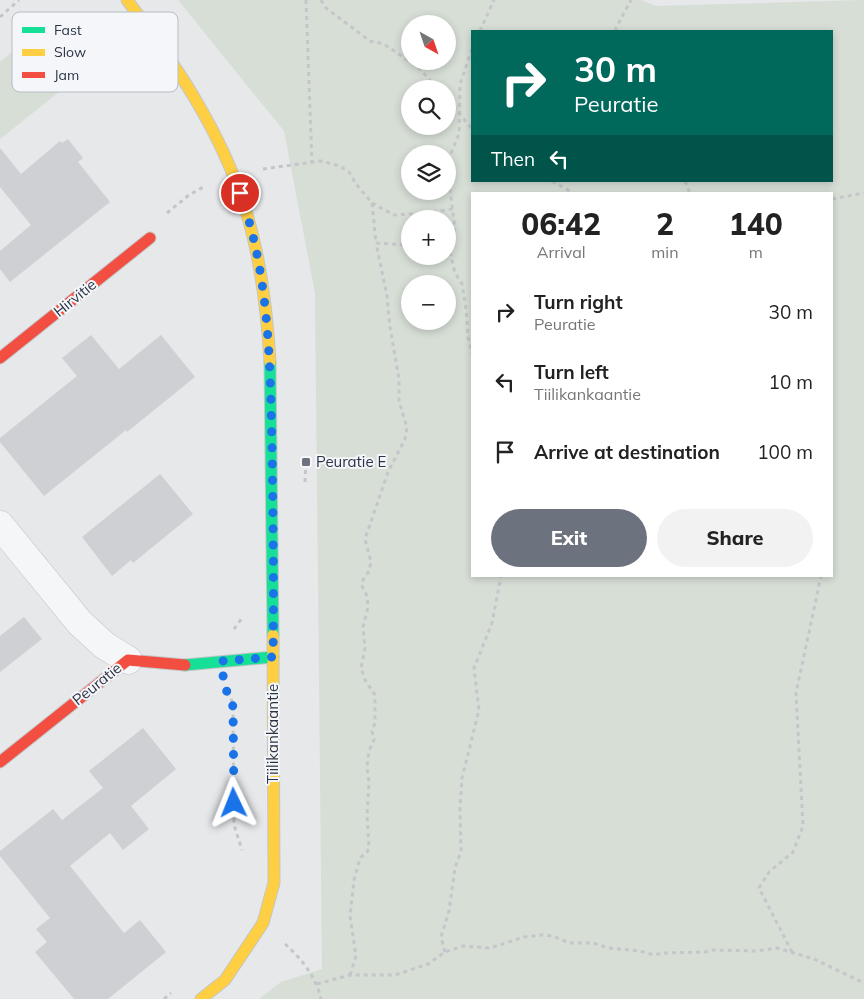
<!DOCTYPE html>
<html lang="en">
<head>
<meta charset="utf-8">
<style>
  :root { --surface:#fff; --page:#f2f2f2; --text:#222; --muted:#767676; --accent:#6c737f }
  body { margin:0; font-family:Mulish,sans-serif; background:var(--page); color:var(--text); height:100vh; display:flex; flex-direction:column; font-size:19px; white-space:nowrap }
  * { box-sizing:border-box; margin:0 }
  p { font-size:16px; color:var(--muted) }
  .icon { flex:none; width:28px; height:28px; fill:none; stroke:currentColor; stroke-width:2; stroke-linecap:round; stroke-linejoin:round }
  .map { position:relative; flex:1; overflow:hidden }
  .drawer { position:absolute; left:471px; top:192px; width:362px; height:385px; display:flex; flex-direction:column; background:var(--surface); border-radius:0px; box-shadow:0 2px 8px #0003 }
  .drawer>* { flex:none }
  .banner { position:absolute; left:471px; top:30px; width:362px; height:152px; border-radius:0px; box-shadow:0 2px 8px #0003; background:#00695c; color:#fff; overflow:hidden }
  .needle { width:32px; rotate:140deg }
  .fabs { position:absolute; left:401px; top:15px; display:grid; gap:10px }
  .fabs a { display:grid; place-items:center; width:55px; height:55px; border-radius:50%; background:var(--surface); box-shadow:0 2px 8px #0003; font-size:25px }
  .pin { position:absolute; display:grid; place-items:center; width:42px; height:42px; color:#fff; margin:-21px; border:2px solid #fff; border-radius:50%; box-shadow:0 1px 5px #0007 }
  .me { position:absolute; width:55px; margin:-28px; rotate:358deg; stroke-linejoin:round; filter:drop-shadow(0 0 4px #0008) }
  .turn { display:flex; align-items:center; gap:18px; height:105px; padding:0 20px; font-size:22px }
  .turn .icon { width:65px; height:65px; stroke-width:2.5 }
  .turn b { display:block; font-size:35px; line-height:42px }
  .then { display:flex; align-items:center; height:48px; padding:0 20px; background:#0003; gap:10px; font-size:19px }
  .eta { display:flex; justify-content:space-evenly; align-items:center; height:85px; text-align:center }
  .eta b { font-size:30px; font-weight:800; line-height:35px }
  .cta { display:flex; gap:10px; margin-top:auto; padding:10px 20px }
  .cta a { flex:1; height:58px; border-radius:30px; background:var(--accent); color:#fff; font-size:20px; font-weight:800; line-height:58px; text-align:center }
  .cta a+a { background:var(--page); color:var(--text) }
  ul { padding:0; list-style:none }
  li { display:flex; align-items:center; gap:15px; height:70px; padding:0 20px }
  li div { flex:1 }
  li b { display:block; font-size:19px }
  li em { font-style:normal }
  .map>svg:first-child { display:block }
  .green { fill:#d6ded6; fill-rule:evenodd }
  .building { fill:#ced0d3 }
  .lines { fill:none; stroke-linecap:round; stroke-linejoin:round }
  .street-casing { stroke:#c4c6c8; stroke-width:29 }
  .fast-casing { stroke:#c4c6c8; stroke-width:13 }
  .slow-casing { stroke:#c4c6c8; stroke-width:13 }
  .jam-casing { stroke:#c4c6c8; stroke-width:13 }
  .path { stroke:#c5c6ca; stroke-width:3; stroke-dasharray:4 4; stroke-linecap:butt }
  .street { stroke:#f5f6f7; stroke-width:28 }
  .fast { stroke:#16e098; stroke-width:11 }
  .slow { stroke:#ffcf43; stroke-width:11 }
  .jam { stroke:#f24e42; stroke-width:11 }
  .route { stroke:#1a73e8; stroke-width:9; stroke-dasharray:0 16.2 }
  .poi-dot { fill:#6c737f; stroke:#f4f6f9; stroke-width:2 }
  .labels { text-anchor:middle; stroke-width:4; stroke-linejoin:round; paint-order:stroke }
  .street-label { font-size:15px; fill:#2b3445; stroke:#f4f6f9 }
  .poi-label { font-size:15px; fill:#2b3445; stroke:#f4f6f9; text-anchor:start }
  .key { fill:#f4f6f9; stroke:#b8bcc3; stroke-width:1 }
  .key-label { font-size:14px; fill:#2b3445 }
</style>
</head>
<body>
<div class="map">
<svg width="864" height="999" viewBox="0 0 864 999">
  <rect width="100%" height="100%" fill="#e6e8ea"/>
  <g class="green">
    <path d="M 178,0 L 641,0 L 656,6 L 864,0 L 864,999 L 259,999 L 281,982 L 322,969 L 315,293 L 284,131 ZM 410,24 L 448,24 L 448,61 L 410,61 ZM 472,31 L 832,31 L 832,181 L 472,181 ZM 410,89 L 448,89 L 448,126 L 410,126 ZM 410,154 L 448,154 L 448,191 L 410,191 ZM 472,194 L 832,194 L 832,576 L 472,576 ZM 410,219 L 448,219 L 448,256 L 410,256 ZM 410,284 L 448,284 L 448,321 L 410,321 Z"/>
    <path d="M 55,16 L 94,64 L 0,139 L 0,62 Z"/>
  </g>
  <g class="building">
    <path d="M 68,139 L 83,158 L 78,162 L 110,202 L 10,282 L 0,269 L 0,251 L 31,225 L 0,187 L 0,148 L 21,174 L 60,141 L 62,143 Z"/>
    <path d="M 91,335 L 119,369 L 161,335 L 195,377 L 127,432 L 126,430 L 44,496 L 0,442 L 0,438 L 77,376 L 62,358 Z"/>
    <path d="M 160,474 L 193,514 L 133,563 L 131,560 L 112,576 L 82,537 Z"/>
    <path d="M 24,617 L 42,639 L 0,672 L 0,636 Z"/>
    <path d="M 143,728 L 176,769 L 131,806 L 149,829 L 123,850 L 110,833 L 70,866 L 124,933 L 140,920 L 166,952 L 108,999 L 74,999 L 35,952 L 47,942 L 36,929 L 50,918 L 0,856 L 0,851 L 53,809 L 62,820 L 103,788 L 89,771 Z"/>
  </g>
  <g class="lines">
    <g class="street-casing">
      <path id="street" d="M 0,525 L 80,623 L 104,645 L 128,660"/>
    </g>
    <g class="fast-casing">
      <g id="fast">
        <path d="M 270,362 L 273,635"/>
        <path d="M 185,665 L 273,657"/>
      </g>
    </g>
    <g class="slow-casing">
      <g id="slow">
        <path d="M 127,0 C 175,63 221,131 245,208 C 261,258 267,310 270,362"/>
        <path d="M 201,999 L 225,980 L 263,923 L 274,883 L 273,635"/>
      </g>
    </g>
    <g class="jam-casing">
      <g id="jam">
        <path d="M 0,358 L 150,238"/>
        <path d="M 0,762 L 128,660 L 185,665"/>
      </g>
    </g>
    <g class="path">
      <path d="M 306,0 L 312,163"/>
      <path d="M 321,0 L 326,8 L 370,41 L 384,44 L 418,67 L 438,89"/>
      <path d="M 0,17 L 19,0"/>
      <path d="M 480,31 L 494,0"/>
      <path d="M 616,31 L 616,28 L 631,0"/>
      <path d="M 472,49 L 460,84 L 459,134 L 448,161 L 448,175 L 455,228 L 450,251 L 455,273 L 462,284 L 466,309 L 468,337 L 472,354"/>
      <path d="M 448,100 L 472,129"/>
      <path d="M 263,169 L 321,161 L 340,166 L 349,172 L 356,184 L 372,203 L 376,243 L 410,245"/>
      <path d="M 552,181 L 575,194"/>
      <path d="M 685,181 L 689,191 L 693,194"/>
      <path d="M 778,194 L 786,194"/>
      <path d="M 832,199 L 864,193"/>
      <path d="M 372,203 L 394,215 L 425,213 L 453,209"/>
      <path d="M 167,213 L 189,195 L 205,186"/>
      <path d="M 305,482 L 306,462"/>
      <path d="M 234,629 L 242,618"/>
      <path d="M 227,692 L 232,701 L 233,707 L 234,825 L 242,850"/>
      <path d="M 285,944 C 302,959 316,977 321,999"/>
      <path d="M 445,952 L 441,937 L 449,911 L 455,868 L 461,851 L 460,809 L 462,778 L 479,710 L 474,668 L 492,623 L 501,576"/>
      <path d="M 792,952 L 759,888 L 769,872 L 793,852 L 803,826 L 796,693 L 821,576"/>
      <path d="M 350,975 L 356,956 L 350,916 L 354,880 L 360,858 L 367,852 L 369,848 L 367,815 L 369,783 L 367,767 L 369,751 L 374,740 L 372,731 L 375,723 L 375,695 L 365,680 L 361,668 L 365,648 L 363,627 L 368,607 L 367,596 L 362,586 L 363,580 L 369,571 L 371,562 L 365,539 L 388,472 L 405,439 L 407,428 L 399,401 L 399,379 L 390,327 L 387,296 L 376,243"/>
      <path d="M 317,984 L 350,975 L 395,975 L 428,964 L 445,952 L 463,946 L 490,948 L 524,937 L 542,935 L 553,936 L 569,943 L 593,943 L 608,948 L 640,951 L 654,955 L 663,953 L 705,952 L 713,950 L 757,951 L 777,948 L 814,959 L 864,983"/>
      <path d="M 164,999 L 171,993"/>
    </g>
    <use href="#street" class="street"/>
    <use href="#fast" class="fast"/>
    <use href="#slow" class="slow"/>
    <use href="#jam" class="jam"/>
  </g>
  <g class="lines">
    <path class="route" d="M 234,803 L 233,707 L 230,695 L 224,688 L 222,661 L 273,657 C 274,586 273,515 272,444 C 270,360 269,273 240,193"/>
  </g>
  <rect class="poi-dot" x="301" y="457" width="10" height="10" rx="2.5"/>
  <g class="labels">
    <g class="street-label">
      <text transform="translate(75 298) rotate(-39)" y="5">Hirvitie</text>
      <text transform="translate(97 684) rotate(-39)" y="5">Peuratie</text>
      <text transform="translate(273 734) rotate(-90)" y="5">Tiilikankaantie</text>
    </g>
    <g class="poi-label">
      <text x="316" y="467">Peuratie E</text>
    </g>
  </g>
  <rect x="12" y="12" width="166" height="80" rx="8" class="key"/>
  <rect x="22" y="27" width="23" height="6" fill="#16e098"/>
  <rect x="22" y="49" width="23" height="7" fill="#ffcf43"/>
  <rect x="22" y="72" width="23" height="6" fill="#f24e42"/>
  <g class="key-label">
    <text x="54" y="35">Fast</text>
    <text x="54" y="57">Slow</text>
    <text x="54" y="80">Jam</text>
  </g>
</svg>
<div class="fabs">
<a><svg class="needle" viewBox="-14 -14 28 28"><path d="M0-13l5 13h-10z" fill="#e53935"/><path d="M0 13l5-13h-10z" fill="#767676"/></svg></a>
<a><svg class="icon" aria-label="search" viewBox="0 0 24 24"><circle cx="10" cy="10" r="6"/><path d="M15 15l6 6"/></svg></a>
<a><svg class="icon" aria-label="layers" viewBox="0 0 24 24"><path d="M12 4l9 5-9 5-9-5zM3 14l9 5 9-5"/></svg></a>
<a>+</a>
<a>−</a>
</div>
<div class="pin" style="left:240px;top:193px;background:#d93025"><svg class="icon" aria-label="arrive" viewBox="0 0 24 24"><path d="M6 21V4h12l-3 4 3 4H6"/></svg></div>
<svg class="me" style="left:234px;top:803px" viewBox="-20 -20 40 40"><path d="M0-17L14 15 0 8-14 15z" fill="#1a73e8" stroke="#fff" stroke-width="4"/></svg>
<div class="banner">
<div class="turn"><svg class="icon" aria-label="right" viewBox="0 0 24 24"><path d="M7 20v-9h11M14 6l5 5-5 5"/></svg><div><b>30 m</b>Peuratie</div></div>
<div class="then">Then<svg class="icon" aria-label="left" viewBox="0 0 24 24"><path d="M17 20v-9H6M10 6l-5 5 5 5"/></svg></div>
</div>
<section class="drawer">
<div class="eta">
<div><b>06:42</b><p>Arrival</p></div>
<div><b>2</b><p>min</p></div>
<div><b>140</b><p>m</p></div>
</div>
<ul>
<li><svg class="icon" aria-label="right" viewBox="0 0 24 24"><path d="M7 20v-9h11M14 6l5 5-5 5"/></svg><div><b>Turn right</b><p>Peuratie</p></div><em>30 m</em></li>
<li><svg class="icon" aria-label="left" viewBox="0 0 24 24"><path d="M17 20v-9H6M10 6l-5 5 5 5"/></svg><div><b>Turn left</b><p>Tiilikankaantie</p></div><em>10 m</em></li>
<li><svg class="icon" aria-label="arrive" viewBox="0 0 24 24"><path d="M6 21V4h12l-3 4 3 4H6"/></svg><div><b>Arrive at destination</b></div><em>100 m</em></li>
</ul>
<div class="cta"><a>Exit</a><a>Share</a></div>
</section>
</div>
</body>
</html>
